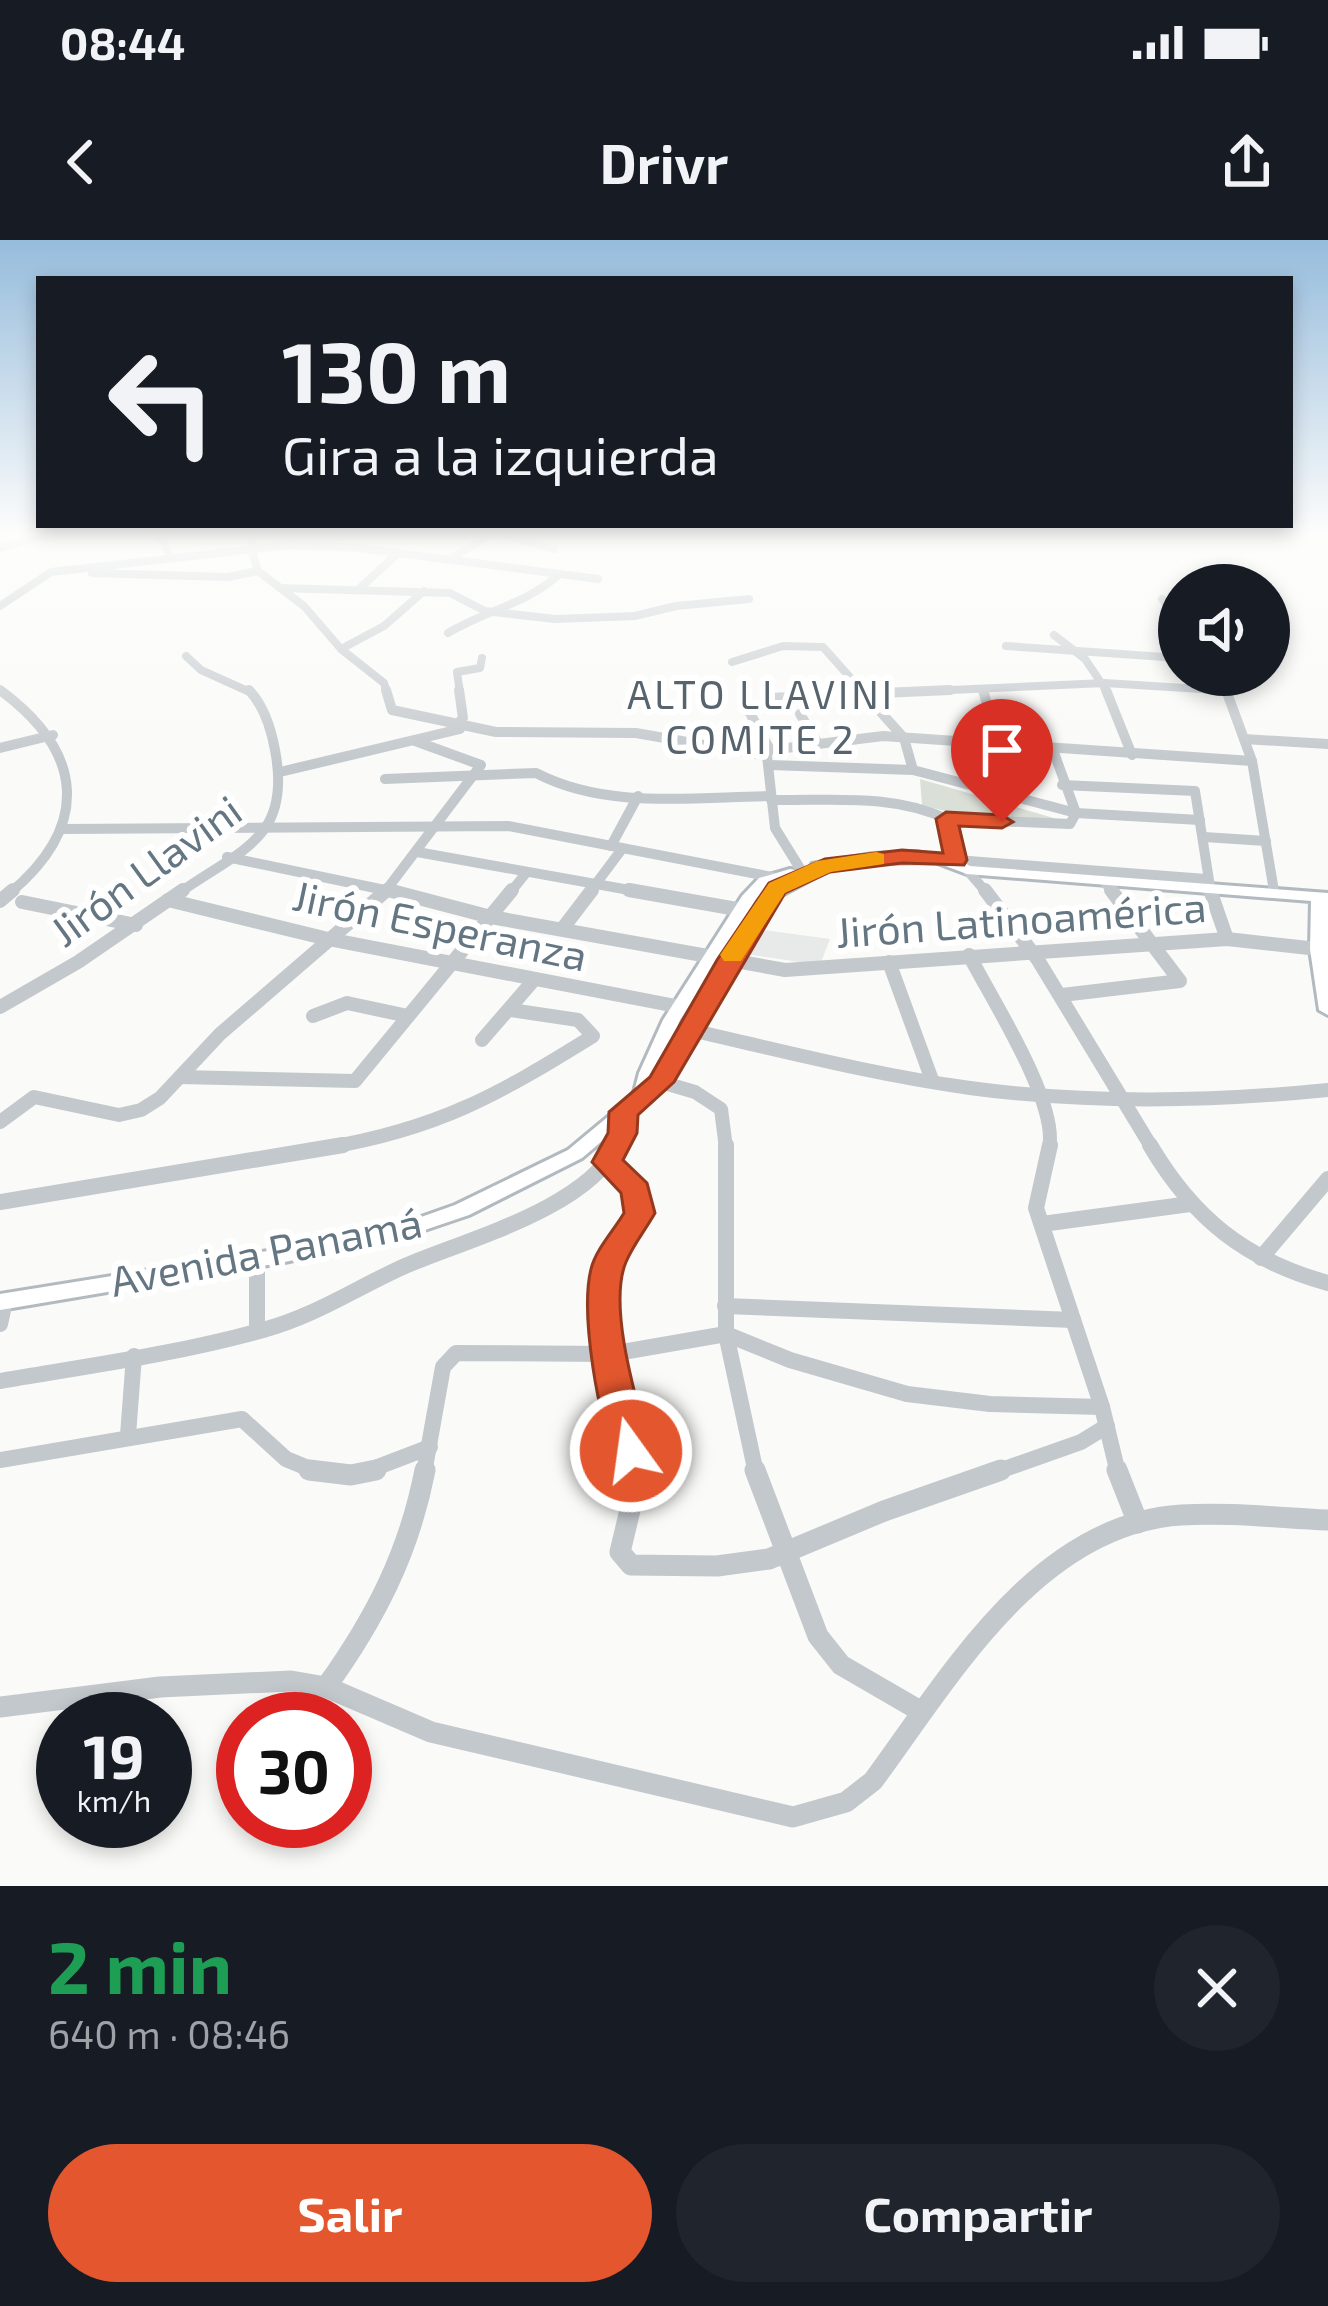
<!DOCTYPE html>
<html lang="es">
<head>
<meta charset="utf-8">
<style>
  :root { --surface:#171b24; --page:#20242c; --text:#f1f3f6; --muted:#9ea1a6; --accent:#e4572e }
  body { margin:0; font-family:"Exo 2",sans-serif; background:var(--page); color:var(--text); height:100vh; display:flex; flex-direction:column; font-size:45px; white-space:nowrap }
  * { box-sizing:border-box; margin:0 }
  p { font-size:39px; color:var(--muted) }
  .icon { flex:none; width:66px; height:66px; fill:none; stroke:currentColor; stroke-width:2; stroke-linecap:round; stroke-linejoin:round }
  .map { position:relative; height:1646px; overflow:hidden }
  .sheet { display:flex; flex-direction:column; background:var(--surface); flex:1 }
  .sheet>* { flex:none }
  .hud { position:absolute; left:36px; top:36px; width:1257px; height:252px; border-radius:0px; box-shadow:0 6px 18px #0003; background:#171b24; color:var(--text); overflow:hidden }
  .controls { position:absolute; left:1158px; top:324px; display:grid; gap:24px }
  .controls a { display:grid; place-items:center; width:132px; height:132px; border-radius:50%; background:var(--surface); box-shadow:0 6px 18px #0003; font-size:60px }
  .speed { position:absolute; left:36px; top:1452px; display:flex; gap:24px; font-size:60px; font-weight:700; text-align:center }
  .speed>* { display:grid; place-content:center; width:156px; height:156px; border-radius:50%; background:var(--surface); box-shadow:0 6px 18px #0003; line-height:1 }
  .speed small { font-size:30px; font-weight:400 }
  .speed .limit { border:18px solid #d22; background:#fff; color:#111 }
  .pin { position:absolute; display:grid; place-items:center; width:102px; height:102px; color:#fff; margin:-123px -51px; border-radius:50% 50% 50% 0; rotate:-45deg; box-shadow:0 0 12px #0007 }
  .pin .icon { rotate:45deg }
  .me { position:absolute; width:132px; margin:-66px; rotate:346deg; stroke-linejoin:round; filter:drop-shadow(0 0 9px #0008) }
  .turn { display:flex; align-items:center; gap:42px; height:252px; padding:0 48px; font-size:54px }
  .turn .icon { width:156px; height:156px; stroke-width:2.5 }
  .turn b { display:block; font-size:84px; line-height:102px }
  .round { display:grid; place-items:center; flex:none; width:126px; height:126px; border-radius:63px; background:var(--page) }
  .headline { display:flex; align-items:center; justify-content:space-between; height:204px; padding:0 48px }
  h1 { font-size:72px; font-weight:700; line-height:90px; color:#1e9e55 }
  .button { display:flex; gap:24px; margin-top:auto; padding:24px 48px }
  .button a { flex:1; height:138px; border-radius:72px; background:var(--accent); color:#fff; font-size:48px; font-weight:700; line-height:138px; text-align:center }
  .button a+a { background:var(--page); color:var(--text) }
  .status { display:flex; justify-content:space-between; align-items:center; height:84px; padding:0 60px; background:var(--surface); direction:ltr }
  .status svg { height:33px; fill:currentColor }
  header { display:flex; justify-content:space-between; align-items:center; height:156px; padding:0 48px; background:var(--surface); font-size:54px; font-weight:700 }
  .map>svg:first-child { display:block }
  .built { fill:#e8e9e9 }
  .green { fill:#dadfd7 }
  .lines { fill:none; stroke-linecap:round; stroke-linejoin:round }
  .secondary-casing { stroke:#b3babf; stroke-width:6 }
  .street-far4 { stroke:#c3c8cc; stroke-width:8 }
  .street-far3 { stroke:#c3c8cc; stroke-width:10 }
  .street-far2 { stroke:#c3c8cc; stroke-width:14 }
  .street-far1 { stroke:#c3c8cc; stroke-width:16 }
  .street { stroke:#c3c8cc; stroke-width:21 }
  .secondary { fill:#fff; fill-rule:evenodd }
  .route { fill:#e4572e; stroke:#94391e; stroke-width:3 }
  .slow { fill:#f59e0b }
  .labels { text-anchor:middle; stroke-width:12; stroke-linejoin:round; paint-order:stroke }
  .far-neighbourhood-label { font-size:39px; letter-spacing:3px; fill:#57646e; stroke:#fff }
  .street-label { font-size:42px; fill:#657683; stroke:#fff }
</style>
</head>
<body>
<div class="status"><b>08:44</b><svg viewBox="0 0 49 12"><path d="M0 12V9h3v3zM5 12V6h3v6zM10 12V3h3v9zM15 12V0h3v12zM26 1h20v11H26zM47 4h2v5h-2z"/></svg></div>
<header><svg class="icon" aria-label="back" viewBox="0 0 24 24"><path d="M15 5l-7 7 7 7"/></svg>Drivr<svg class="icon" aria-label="share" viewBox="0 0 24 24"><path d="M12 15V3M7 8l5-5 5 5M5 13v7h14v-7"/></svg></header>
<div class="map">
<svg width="1328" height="1646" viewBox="0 0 1328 1646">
  <rect width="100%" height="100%" fill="#fafaf8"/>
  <path class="built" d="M 757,689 L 830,699 L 820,725 L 746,714 Z"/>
  <path class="green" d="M 920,539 L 1057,579 L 972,578 L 922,565 Z"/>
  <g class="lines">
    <g class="secondary-casing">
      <path id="secondary" d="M 916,612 L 958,619 L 970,626 L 1328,653 L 1328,775 L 1319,770 L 1310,709 L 1311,661 L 967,634 L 935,622 L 873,623 L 830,629 L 776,658 L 667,846 L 582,918 L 469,975 L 410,995 L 280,1023 L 0,1070 L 0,1054 L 280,1009 L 407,982 L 455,965 L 568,910 L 633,856 L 639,833 L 663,780 L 742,656 L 759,638 L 790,629 L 795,630 L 796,635 L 810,628 L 812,624 L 873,614 ZM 793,637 L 765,652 L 657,834 L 680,780 L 756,659 L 769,644 Z"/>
    </g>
    <g class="street-far4">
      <path d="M 160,295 L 170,316"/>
      <path d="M 253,295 L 251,308 L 258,331 L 304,366 L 341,409 L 384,443 L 387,453"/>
      <path d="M 505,295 L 554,309"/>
      <path d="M 0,308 L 43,295"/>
      <path d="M 450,319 L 490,295"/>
      <path d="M 92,333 L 228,337 L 258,331"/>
      <path d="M 361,347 L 396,315"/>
      <path d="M 280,348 L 450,353 L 485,371 L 555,379 L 635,376 L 676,366 L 749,359"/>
      <path d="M 1162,359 L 1179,377"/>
      <path d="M 0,366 L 51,332 L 289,305 L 360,308 L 598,339"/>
      <path d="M 448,393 C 484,371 526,364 557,336"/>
      <path d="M 1054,395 L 1085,419 L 1108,453"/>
      <path d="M 1006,406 L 1179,418"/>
      <path d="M 341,409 L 384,386 L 424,351"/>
      <path d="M 186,416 L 201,430 L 252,453"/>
      <path d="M 732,422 L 783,406 L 823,407 L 864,453"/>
      <path d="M 1225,435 L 1226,453"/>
      <path d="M 0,450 L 4,453"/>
      <path d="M 460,453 L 457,432 L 480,428 L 482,418"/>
      <path d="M 883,453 L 1105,443 L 1217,450"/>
    </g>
    <g class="street-far3">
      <path d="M 0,450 C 84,512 91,585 10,653"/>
      <path d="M 386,450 L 392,470 L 496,492 L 636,493 L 767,516 L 775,588 L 801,630"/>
      <path d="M 861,450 L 904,498 L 913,530"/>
      <path d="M 983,450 L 999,505"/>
      <path d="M 1106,450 L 1132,515"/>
      <path d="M 1226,450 L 1252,521 L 1274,651"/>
      <path d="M 769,458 L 950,450"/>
      <path d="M 745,464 L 769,508"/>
      <path d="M 800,474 L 817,502"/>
      <path d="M 457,485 L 463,478 L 459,450"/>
      <path d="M 1244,499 L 1328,504"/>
      <path d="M 979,504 L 986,547"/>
      <path d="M 0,508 L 53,495"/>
      <path d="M 754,512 L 883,496 L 1252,521"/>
      <path d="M 770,525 L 913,530 L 1076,573 L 1200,580"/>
      <path d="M 280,532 L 460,489"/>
      <path d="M 385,539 L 536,533 C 607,570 694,557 771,556"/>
      <path d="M 1062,545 L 1195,551 L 1211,653"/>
      <path d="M 771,560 C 831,561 891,553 947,579 L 956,620 L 1206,639"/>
      <path d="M 947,579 L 1070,584 L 1076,573 L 1053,510"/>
      <path d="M 62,589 L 508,586 L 772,637"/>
      <path d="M 1204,597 L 1266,601"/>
      <path d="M 611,606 L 638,556"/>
      <path d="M 417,612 L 646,653"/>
      <path d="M 227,617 L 399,653"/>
      <path d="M 967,630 L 987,653"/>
      <path d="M 1102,638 L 1113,653"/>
      <path d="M 179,653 C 241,609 292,599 275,510 C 271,488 264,466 249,450"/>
      <path d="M 384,653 L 481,525 L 415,501"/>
      <path d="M 510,653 L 526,633"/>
      <path d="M 589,653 L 622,609"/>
    </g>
    <g class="street-far2">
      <path d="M 388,650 L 491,677 L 785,730 L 1227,699 L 1318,709"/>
      <path d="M 629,650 L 748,671"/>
      <path d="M 985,650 L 1038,720 L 1152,908"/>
      <path d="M 1210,650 L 1227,699"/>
      <path d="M 168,660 L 328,699 L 681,767 L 699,775"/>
      <path d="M 0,661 L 13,650"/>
      <path d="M 22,662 L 136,685"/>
      <path d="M 563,688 L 592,650"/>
      <path d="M 969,715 C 991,758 1059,863 1049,908"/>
      <path d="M 889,722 L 932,840"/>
      <path d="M 1062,755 L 1180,741 L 1111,650"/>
      <path d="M 0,767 L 78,722 L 183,650"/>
      <path d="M 313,776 L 347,763 L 408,776"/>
      <path d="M 690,790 C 783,811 875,835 970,848 C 1088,864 1209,862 1328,850"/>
      <path d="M 482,800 L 533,741"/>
      <path d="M 180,837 L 355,841 L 512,650"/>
      <path d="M 661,842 L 695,852 L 721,869 L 726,908"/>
      <path d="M 0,882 L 34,857 L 119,875 L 141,870 L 160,858 L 220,794 L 387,650"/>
      <path d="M 325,908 C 438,889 498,855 593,796 L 578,780 L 511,770"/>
      <path d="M 616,908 L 623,872"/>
    </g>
    <g class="street-far1">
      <path d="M 726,905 L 726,1094 L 756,1233"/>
      <path d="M 1050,905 L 1036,968 L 1102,1167 L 1118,1233"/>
      <path d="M 1150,905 C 1193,978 1245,1020 1328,1043"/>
      <path d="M 607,922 C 626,935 638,949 640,973 C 629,990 612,1010 607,1030 C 595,1079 623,1182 635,1233"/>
      <path d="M 0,962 L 343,905"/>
      <path d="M 1042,984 L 1190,964"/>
      <path d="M 1261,1018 L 1328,939"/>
      <path d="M 257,1020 L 257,1091"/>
      <path d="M 725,1066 L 1073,1080"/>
      <path d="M 0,1084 L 5,1061"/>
      <path d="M 0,1141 C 88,1126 177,1114 263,1090 C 315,1076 356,1048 405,1026 C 468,999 585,969 618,905"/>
      <path d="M 128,1195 L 134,1116"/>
      <path d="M 0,1220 L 242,1179 L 286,1219 L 320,1233"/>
      <path d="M 362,1233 L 430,1207"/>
      <path d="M 424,1233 L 443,1127 L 456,1113 L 611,1114 L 726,1094 L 790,1120 L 907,1154 L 990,1164 L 1102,1167"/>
      <path d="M 993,1233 L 1081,1202 L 1107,1186"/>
    </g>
    <g class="street">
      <path d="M 309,1230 L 351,1235 L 376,1230"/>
      <path d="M 634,1230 L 637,1241 L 620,1312 L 631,1325 L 717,1326 L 769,1319 L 884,1271 L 1001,1230"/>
      <path d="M 755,1230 L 818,1396 L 841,1425 L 922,1472"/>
      <path d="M 1117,1230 L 1138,1283"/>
      <path d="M 326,1447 C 375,1379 409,1313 425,1230"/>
      <path d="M 0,1467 L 160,1447 L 291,1441 L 326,1447 L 431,1492 L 793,1577 L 846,1562 L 873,1541 C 949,1438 1037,1284 1181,1275 C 1229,1272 1280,1278 1328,1280"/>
    </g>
    <use href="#secondary" class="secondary"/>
  </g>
  <linearGradient id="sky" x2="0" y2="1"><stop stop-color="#96bcdc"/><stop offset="0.56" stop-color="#fdfdfc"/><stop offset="1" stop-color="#fdfdfc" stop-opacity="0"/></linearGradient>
  <rect width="1328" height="525" fill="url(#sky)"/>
  <path class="route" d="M 946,572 L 1002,575 L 1013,582 L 1002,588 L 959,586 L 967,620 L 964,625 L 902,623 L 830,632 L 785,653 L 674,842 L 638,875 L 637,893 L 623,920 L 647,943 L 655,973 C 646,989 633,1005 626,1022 C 607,1067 638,1165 650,1211 L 644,1222 L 631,1226 L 618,1222 C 598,1183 580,1072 591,1029 C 596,1009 614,990 624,973 L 621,953 L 592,922 L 608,893 L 609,872 L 650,837 L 717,720 L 769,643 L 825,619 L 902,610 L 943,613 L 936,579 Z"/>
  <path class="slow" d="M 876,612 L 884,614 L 884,624 L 831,632 L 785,653 L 741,721 L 724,721 L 720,715 L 769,643 L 817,621 Z"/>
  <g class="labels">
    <g class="far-neighbourhood-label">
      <text x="761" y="469">ALTO LLAVINI<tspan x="761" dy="45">COMITE 2</tspan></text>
    </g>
    <g class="street-label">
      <text transform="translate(146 631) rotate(-36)" y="15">Jirón Llavini</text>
      <text transform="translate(1021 680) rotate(-4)" y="15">Jirón Latinoamérica</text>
      <text transform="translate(440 686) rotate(12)" y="15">Jirón Esperanza</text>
      <text transform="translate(266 1012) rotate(-11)" y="15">Avenida Panamá</text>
    </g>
  </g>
</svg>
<div class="controls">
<a><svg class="icon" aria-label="sound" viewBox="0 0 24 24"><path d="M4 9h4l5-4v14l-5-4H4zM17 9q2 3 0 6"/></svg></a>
</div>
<div class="speed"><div>19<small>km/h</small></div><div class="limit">30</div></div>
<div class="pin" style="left:1002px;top:582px;background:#d93025"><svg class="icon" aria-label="arrive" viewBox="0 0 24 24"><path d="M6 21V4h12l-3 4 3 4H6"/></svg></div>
<svg class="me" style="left:631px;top:1211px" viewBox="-20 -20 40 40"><circle r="17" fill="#e4572e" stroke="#fff" stroke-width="3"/><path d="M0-11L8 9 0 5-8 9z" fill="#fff"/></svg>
<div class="hud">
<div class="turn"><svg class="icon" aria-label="left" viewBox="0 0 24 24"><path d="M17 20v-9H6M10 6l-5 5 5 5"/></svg><div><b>130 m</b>Gira a la izquierda</div></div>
</div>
</div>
<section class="sheet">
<div class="headline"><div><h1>2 min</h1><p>640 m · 08:46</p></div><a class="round"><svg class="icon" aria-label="close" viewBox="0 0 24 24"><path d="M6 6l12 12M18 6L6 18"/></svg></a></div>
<div class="button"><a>Salir</a><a>Compartir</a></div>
</section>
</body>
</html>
